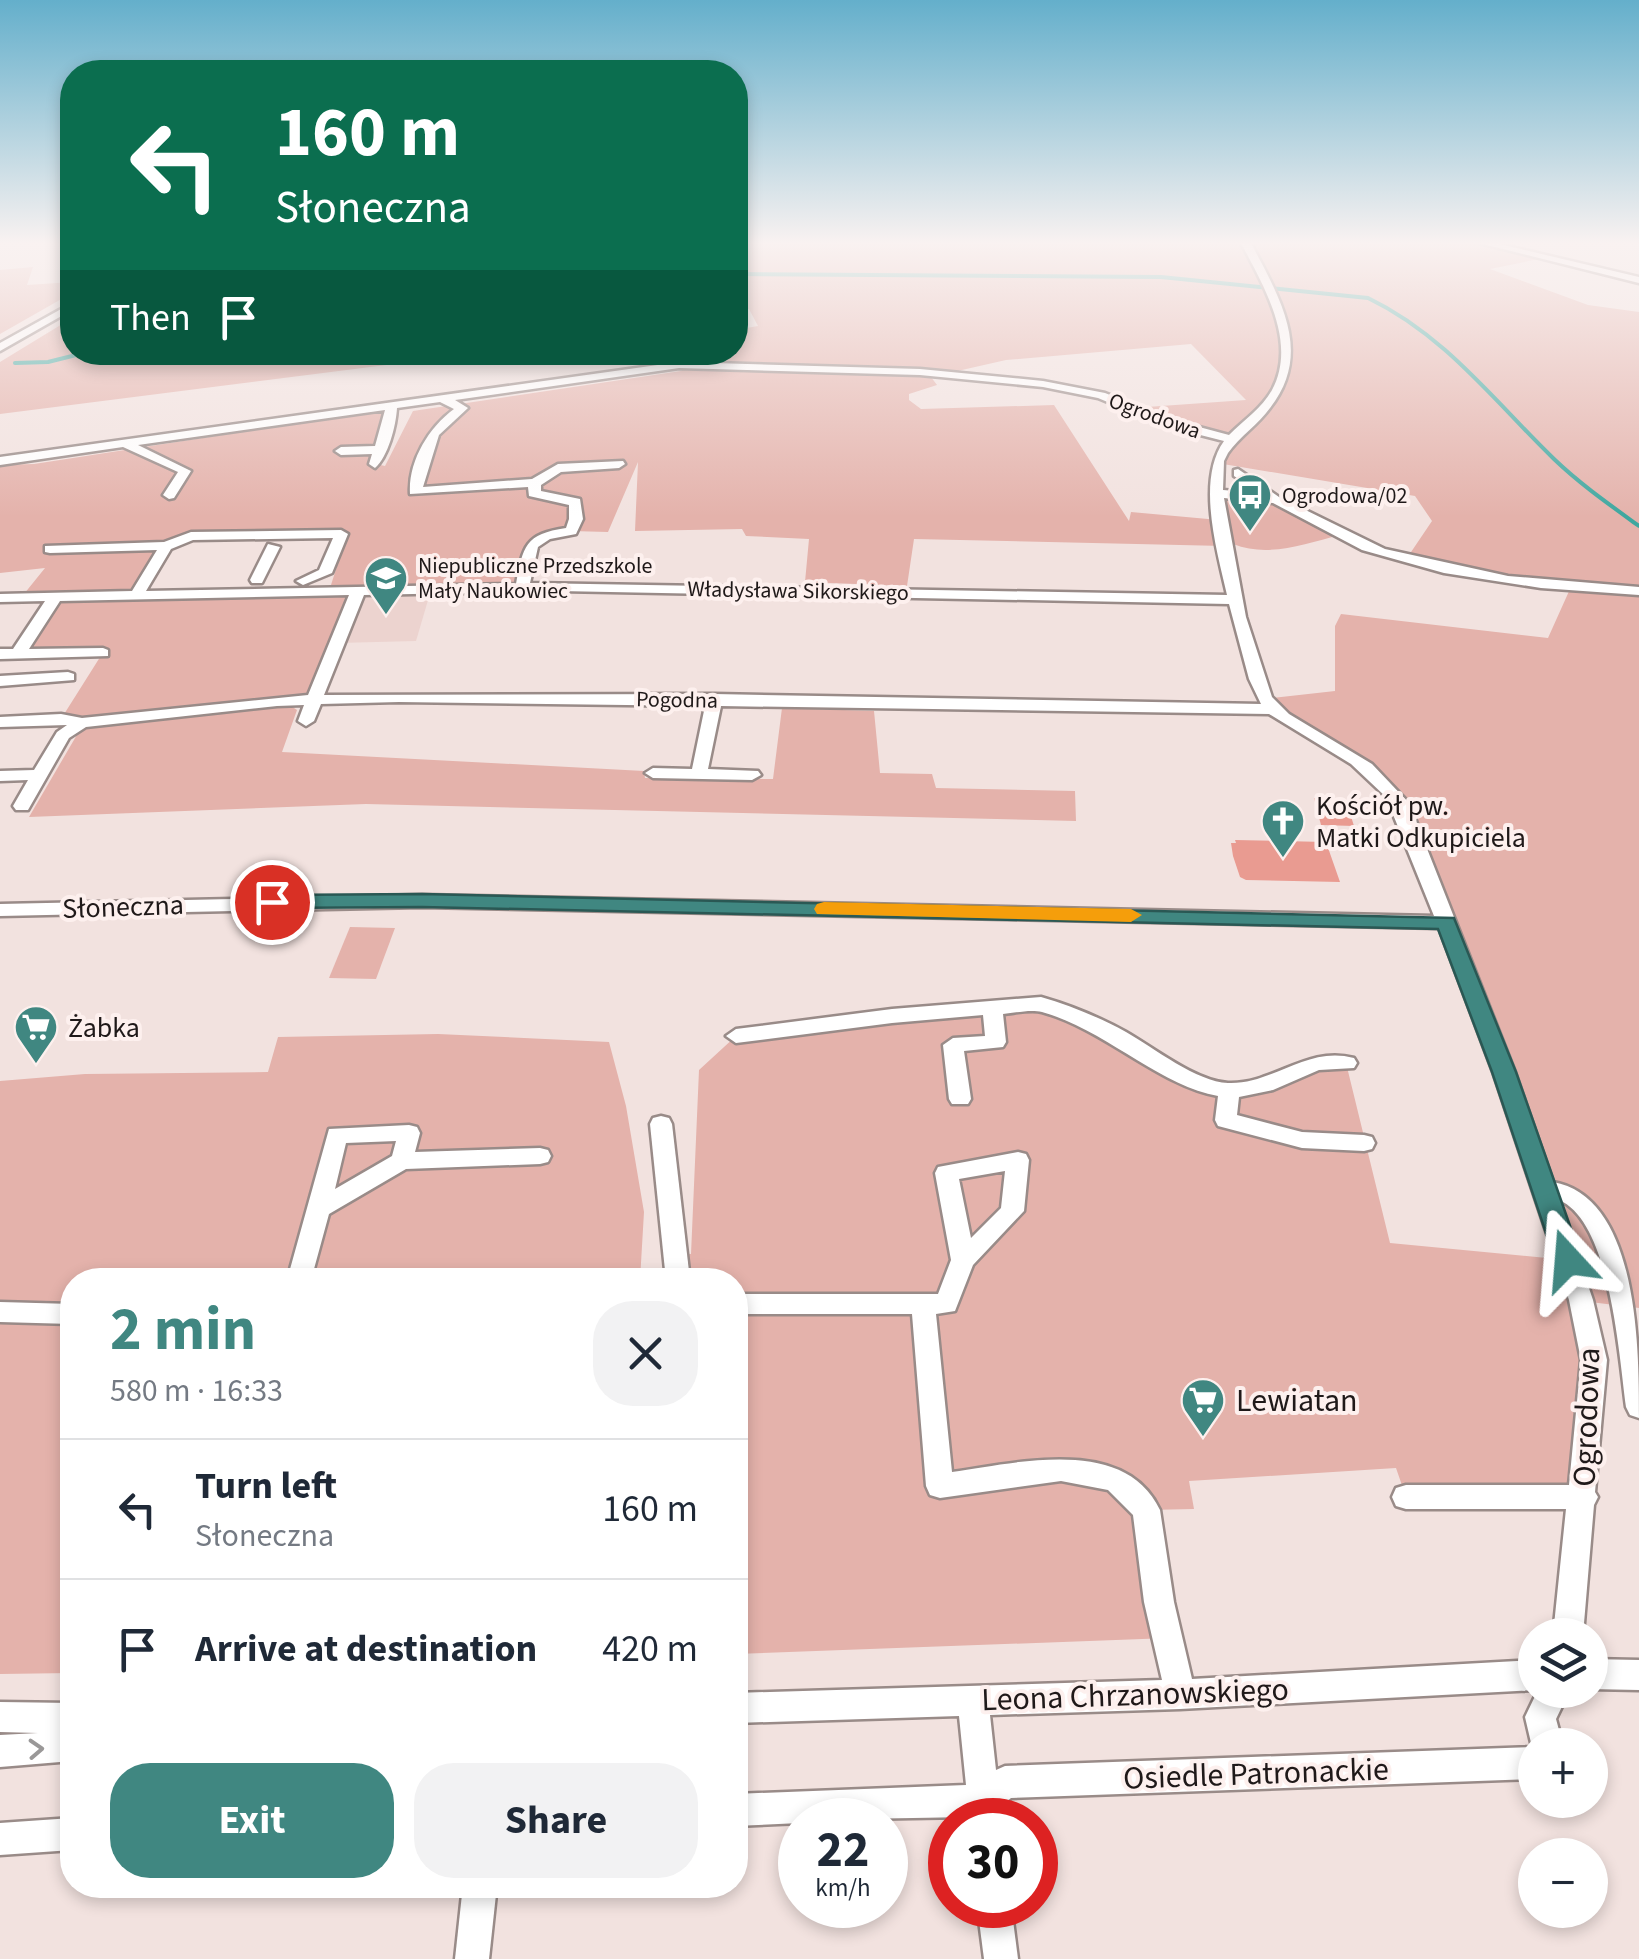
<!DOCTYPE html>
<html lang="en">
<head>
<meta charset="utf-8">
<style>
  :root { --surface:#fff; --page:#f2f2f3; --text:#1f2937; --muted:#747a83; --line:#e0e1e3; --accent:#408781 }
  body { margin:0; font-family:"Source Sans 3",sans-serif; background:var(--page); color:var(--text); height:100vh; display:flex; flex-direction:column; font-size:38px; white-space:nowrap }
  * { box-sizing:border-box; margin:0 }
  p { font-size:32px; color:var(--muted) }
  .icon { flex:none; width:55px; height:55px; fill:none; stroke:currentColor; stroke-width:2; stroke-linecap:round; stroke-linejoin:round }
  .map { position:relative; flex:1; overflow:hidden }
  .drawer { position:absolute; left:60px; top:1268px; width:688px; height:630px; display:flex; flex-direction:column; background:var(--surface); border-radius:40px; box-shadow:0 5px 15px #0003 }
  .drawer>* { flex:none }
  .guide { position:absolute; left:60px; top:60px; width:688px; height:305px; border-radius:40px; box-shadow:0 5px 15px #0003; background:#0b6e4f; color:#fff; overflow:hidden }
  .tools { position:absolute; left:1518px; top:1618px; display:grid; gap:20px }
  .tools a { display:grid; place-items:center; width:90px; height:90px; border-radius:50%; background:var(--surface); box-shadow:0 5px 15px #0003; font-size:50px }
  .speed { position:absolute; left:778px; top:1798px; display:flex; gap:20px; font-size:50px; font-weight:700; text-align:center }
  .speed>* { display:grid; place-content:center; width:130px; height:130px; border-radius:50%; background:var(--surface); box-shadow:0 5px 15px #0003; line-height:1 }
  .speed small { font-size:25px; font-weight:400 }
  .speed .limit { border:15px solid #d22; background:#fff; color:#111 }
  .pin { position:absolute; display:grid; place-items:center; width:85px; height:85px; color:#fff; margin:-42px; border:5px solid #fff; border-radius:50%; box-shadow:0 2px 10px #0007 }
  .me { position:absolute; width:110px; margin:-55px; rotate:341deg; stroke-linejoin:round; filter:drop-shadow(0 0 8px #0008) }
  .turn { display:flex; align-items:center; gap:35px; height:210px; padding:0 50px; font-size:45px }
  .turn .icon { width:130px; height:130px; stroke-width:2.5 }
  .turn b { display:block; font-size:70px; line-height:85px }
  .then { display:flex; align-items:center; height:95px; padding:0 50px; background:#0003; gap:20px; font-size:38px }
  .round { display:grid; place-items:center; flex:none; width:105px; height:105px; border-radius:40px; background:var(--page) }
  .headline { display:flex; align-items:center; justify-content:space-between; height:170px; padding:0 50px }
  h1 { font-size:60px; font-weight:700; line-height:75px; color:var(--accent) }
  .cta { display:flex; gap:20px; margin-top:auto; padding:20px 50px }
  .cta a { flex:1; height:115px; border-radius:40px; background:var(--accent); color:#fff; font-size:40px; font-weight:700; line-height:115px; text-align:center }
  .cta a+a { background:var(--page); color:var(--text) }
  ul { padding:0; list-style:none }
  li { display:flex; align-items:center; gap:30px; height:140px; padding:0 50px; border-top:2px solid var(--line) }
  li div { flex:1 }
  li b { display:block; font-size:38px }
  li em { font-style:normal }
  .map>svg:first-child { display:block }
  .built { fill:#ecd3cf }
  .green { fill:#e4b2ab }
  .lines { fill:none; stroke-linecap:round; stroke-linejoin:round }
  .stream { stroke:#3ea79f; stroke-width:4 }
  .building { fill:#e99b91 }
  .minor-casing { stroke:#998b88; stroke-width:5 }
  .minor { fill:#fff; fill-rule:evenodd }
  .oneway { stroke:#9a9898 }
  .route { fill:#408781; stroke:#2a5854; stroke-width:2.5 }
  .slow { fill:#f59e0b }
  .labels { text-anchor:middle; stroke-width:8; stroke-linejoin:round; paint-order:stroke }
  .far-street-label { font-size:22px; fill:#1f1919; stroke:#fdf0ee }
  .far-poi-label { font-size:22px; fill:#1f1919; stroke:#fdf0ee; text-anchor:start }
  .poi-label { font-size:28px; fill:#1f1919; stroke:#fdf0ee; text-anchor:start }
  .street-label { font-size:28px; fill:#1f1919; stroke:#fdf0ee }
  .near-poi-label { font-size:32px; fill:#1f1919; stroke:#fdf0ee; text-anchor:start }
  .near-street-label { font-size:32px; fill:#1f1919; stroke:#fdf0ee }
</style>
</head>
<body>
<div class="map">
<svg width="1639" height="1959" viewBox="0 0 1639 1959">
  <rect width="100%" height="100%" fill="#f2e2df"/>
  <path class="built" d="M 431,590 L 416,641 L 338,643 L 358,591 Z"/>
  <g class="green">
    <path d="M 735,243 L 1483,243 L 1549,257 L 1490,269 L 1588,305 L 1639,312 L 1639,1308 L 1582,1301 L 1584,1497 L 1406,1497 L 1396,1468 L 1189,1481 L 1194,1509 L 1147,1510 L 1169,1638 L 735,1654 L 735,1280 L 678,1280 L 676,1255 L 691,1254 L 699,1070 L 736,1036 L 1041,1004 L 1229,1091 L 1290,1072 L 1346,1063 L 1390,1243 L 1567,1260 L 1394,795 L 1264,699 L 1335,691 L 1335,626 L 1341,614 L 1548,638 L 1570,589 L 1526,586 L 1407,558 L 1432,521 L 1415,496 L 1217,463 L 1231,439 L 1147,407 L 1246,400 L 1191,344 L 1006,360 L 931,377 L 937,385 L 909,394 L 909,400 L 921,409 L 1054,405 L 1129,521 L 1131,512 L 1219,520 L 1216,493 L 1279,500 L 1340,535 C 1304,544 1268,558 1233,544 L 1229,518 L 1220,521 L 1224,546 L 914,539 L 907,586 L 805,582 L 809,539 L 746,536 L 742,529 L 635,531 L 638,462 L 608,532 L 571,531 L 539,536 L 523,583 L 330,588 L 348,532 L 341,540 L 191,536 L 173,541 L 139,591 L 24,594 L 45,568 L 0,573 L 0,465 L 34,464 L 391,409 L 376,464 L 385,466 L 413,411 L 681,371 L 694,360 L 680,353 L 735,352 L 735,330 L 758,326 L 749,309 L 735,309 Z"/>
    <path d="M 33,267 L 27,285 L 72,282 L 72,293 L 0,334 L 0,270 Z"/>
    <path d="M 72,318 L 72,352 L 481,353 L 0,414 L 0,362 Z"/>
    <path d="M 358,591 L 316,698 L 100,719 L 61,719 L 102,654 L 18,654 L 55,597 Z"/>
    <path d="M 291,706 L 297,710 L 282,752 L 644,771 L 645,778 L 773,779 L 782,708 L 874,711 L 880,773 L 932,774 L 936,788 L 1075,791 L 1076,821 L 366,804 L 29,817 L 78,733 L 92,726 Z"/>
    <path d="M 350,927 L 395,928 L 376,979 L 329,978 Z"/>
    <path d="M 438,1034 L 609,1042 L 626,1106 L 644,1212 L 640,1280 L 72,1280 L 72,1673 L 0,1674 L 0,1081 L 85,1074 L 268,1072 L 278,1037 Z"/>
  </g>
  <g class="lines">
    <g class="stream">
      <path d="M 735,274 L 1161,277 L 1368,298 C 1445,335 1494,401 1554,459 C 1580,484 1610,505 1639,526"/>
      <path d="M 15,363 L 48,362 L 88,352"/>
    </g>
  </g>
  <g class="building">
    <path d="M 1314,798 L 1346,800 L 1354,826 L 1321,825 Z"/>
    <path d="M 1235,840 L 1326,842 L 1340,882 L 1246,880 L 1240,877 L 1233,856 L 1231,843 L 1236,843 Z"/>
  </g>
  <g class="lines">
    <g class="minor-casing">
      <g id="minor">
        <path d="M 1241,243 L 1251,243 C 1279,297 1314,352 1270,408 C 1258,425 1240,436 1228,453 L 1224,461 L 1223,490 L 1260,493 L 1234,476 L 1234,470 L 1238,469 L 1279,497 L 1385,549 L 1508,576 L 1639,587 L 1639,595 L 1541,588 L 1444,573 L 1362,550 L 1273,503 L 1224,498 L 1246,617 L 1272,697 L 1289,714 L 1372,764 L 1409,803 L 1515,1072 L 1553,1182 C 1639,1197 1639,1349 1639,1418 L 1630,1415 L 1626,1407 C 1619,1357 1611,1222 1559,1200 L 1593,1300 L 1607,1360 L 1595,1492 L 1598,1497 L 1594,1505 L 1583,1635 L 1553,1635 L 1566,1509 L 1406,1509 L 1396,1506 L 1392,1497 L 1396,1488 L 1406,1485 L 1569,1485 L 1581,1360 L 1569,1300 L 1493,1072 L 1439,928 L 422,907 L 0,916 L 0,904 L 422,895 L 1434,916 L 1386,797 L 1351,764 L 1269,714 L 721,706 L 708,769 L 758,771 L 761,775 L 752,780 L 653,778 L 645,773 L 653,768 L 692,769 L 705,706 L 399,702 L 321,704 L 314,721 L 306,726 L 298,721 L 304,705 L 277,706 L 86,727 L 69,738 L 28,810 L 16,810 L 13,806 L 28,780 L 0,781 L 0,771 L 34,770 L 57,732 L 67,725 L 0,727 L 0,717 L 61,714 L 82,718 L 308,695 L 349,595 L 60,601 L 29,649 L 103,648 L 108,650 L 108,656 L 0,659 L 0,649 L 13,649 L 45,601 L 0,602 L 0,594 L 132,591 L 157,550 L 50,553 L 45,552 L 45,546 L 164,542 L 191,532 L 341,530 L 348,534 L 332,573 L 303,585 L 296,581 L 319,570 L 333,538 L 193,540 L 171,549 L 146,591 L 516,584 C 523,546 525,534 566,528 L 569,519 L 569,505 L 529,496 L 528,487 L 410,494 C 408,462 428,428 454,409 L 440,402 L 397,408 C 396,426 388,457 375,468 L 369,464 L 372,454 L 341,455 L 335,451 L 341,447 L 375,446 L 385,410 L 138,445 L 191,471 L 174,498 L 169,499 L 163,495 L 178,472 L 123,447 L 0,465 L 0,457 L 679,362 L 920,369 L 1043,381 L 1105,393 L 1173,420 L 1229,435 C 1243,421 1262,408 1272,390 C 1298,342 1263,285 1241,243 ZM 679,368 L 920,375 L 1043,387 L 1098,398 L 1165,426 L 1224,441 C 1196,480 1217,551 1227,595 L 530,583 L 538,547 L 550,539 L 576,534 L 583,519 L 580,499 L 541,491 L 541,485 L 561,472 L 619,468 L 625,464 L 623,461 L 558,464 L 532,479 L 423,487 L 439,435 L 468,408 L 455,400 ZM 559,591 L 1229,604 L 1249,679 L 1261,704 L 714,694 L 324,695 L 364,595 Z"/>
        <path d="M 1479,243 L 1495,243 L 1639,277 L 1639,283 Z"/>
        <path d="M 72,303 L 72,310 L 0,351 L 0,343 Z"/>
        <path d="M 268,544 L 280,547 L 262,583 L 252,583 L 250,580 Z"/>
        <path d="M 68,672 L 74,674 L 74,680 L 0,686 L 0,676 Z"/>
        <path d="M 1041,997 C 1069,1005 1101,1018 1126,1032 C 1154,1048 1197,1082 1228,1083 C 1273,1085 1307,1045 1354,1058 L 1357,1063 L 1354,1068 L 1319,1070 L 1273,1090 L 1239,1097 L 1237,1115 L 1302,1132 L 1364,1135 L 1372,1137 L 1375,1143 L 1372,1149 L 1364,1151 L 1302,1148 L 1218,1126 L 1215,1120 L 1218,1096 C 1160,1086 1104,1029 1042,1012 C 1030,1009 1015,1013 1003,1014 L 1006,1042 L 1003,1047 L 964,1051 L 971,1099 L 968,1104 L 952,1104 L 949,1099 L 943,1045 L 953,1038 L 985,1036 L 983,1015 L 892,1023 L 736,1043 L 726,1036 L 736,1029 L 892,1009 Z"/>
        <path d="M 661,1116 L 669,1118 L 672,1124 L 690,1280 L 666,1280 L 650,1124 L 653,1118 Z"/>
        <path d="M 409,1125 L 417,1127 L 420,1133 L 415,1152 L 540,1148 L 548,1150 L 551,1156 L 548,1162 L 540,1164 L 406,1169 L 329,1214 L 311,1280 L 287,1280 L 329,1129 ZM 396,1141 L 392,1156 L 335,1189 L 346,1143 Z"/>
        <path d="M 1018,1152 L 1026,1154 L 1029,1160 L 1024,1211 L 973,1265 L 955,1311 L 936,1314 L 952,1472 C 1016,1463 1125,1435 1160,1510 L 1174,1602 L 1192,1679 L 1535,1660 L 1535,1690 L 1180,1709 L 990,1715 L 996,1770 L 1005,1766 L 1532,1747 L 1525,1717 L 1538,1690 L 1570,1690 L 1556,1719 L 1563,1745 L 1535,1745 L 1535,1779 L 1011,1798 L 1000,1807 L 1001,1820 L 969,1820 L 969,1817 L 800,1820 L 800,1823 L 735,1826 L 735,1794 L 966,1785 L 959,1716 L 735,1723 L 735,1693 L 1162,1680 L 1144,1602 L 1133,1515 L 1108,1490 L 1061,1481 L 940,1498 L 930,1495 L 926,1486 L 912,1314 L 735,1314 L 735,1294 L 938,1294 L 951,1260 L 935,1173 L 938,1167 ZM 1005,1171 L 1001,1208 L 971,1238 L 959,1179 Z"/>
        <path d="M 0,1302 L 72,1304 L 72,1324 L 0,1322 Z"/>
        <path d="M 1590,1659 L 1639,1660 L 1639,1690 L 1590,1689 Z"/>
        <path d="M 0,1702 L 72,1703 L 72,1761 L 0,1767 L 0,1735 L 38,1733 L 0,1732 Z"/>
        <path d="M 72,1818 L 72,1850 L 0,1855 L 0,1823 Z"/>
        <path d="M 463,1885 L 497,1885 L 489,1959 L 455,1959 Z"/>
        <path d="M 977,1905 L 1011,1905 L 1018,1959 L 984,1959 Z"/>
      </g>
    </g>
    <use href="#minor" class="minor"/>
  </g>
  <defs><path id="oneway-chevron" d="M-2-3.5L2.5 0L-2 3.5" fill="none" stroke-width="1.6" stroke-linecap="round" stroke-linejoin="round" transform="scale(2.5)"/></defs>
  <use class="oneway" href="#oneway-chevron" transform="translate(36 1749) rotate(-3)"/>
  <linearGradient id="sky" x2="0" y2="1"><stop stop-color="#64afcb"/><stop offset="0.47" stop-color="#f9f2f1"/><stop offset="1" stop-color="#f9f2f1" stop-opacity="0"/></linearGradient>
  <rect width="1639" height="517" fill="url(#sky)"/>
  <path class="route" d="M 422,894 L 1454,918 L 1516,1072 L 1582,1260 L 1578,1268 L 1568,1271 L 1559,1268 L 1555,1260 L 1492,1072 L 1438,929 L 422,907 L 272,908 L 261,902 L 272,895 Z"/>
  <path class="slow" d="M 824,902 L 1131,909 L 1142,915 L 1131,922 L 817,914 L 814,909 L 817,904 Z"/>
  <defs>
    <g id="bus-pin" transform="scale(2.25)"><path d="M0 17L-7.5 6A9.5 9.5 0 1 1 7.5 6Z" fill="#408781" stroke="#fdf0ee"/><path d="M-5-6H5V4H4V6H2V4H-2V6H-4V4H-5ZM-3.5-4V0h7V-4ZM-3.5 1.2v1.5H-2V1.2ZM2 1.2v1.5H3.5V1.2Z" fill="#fff"/></g>
    <g id="school-pin" transform="scale(2.25)"><path d="M0 17L-7.5 6A9.5 9.5 0 1 1 7.5 6Z" fill="#408781" stroke="#fdf0ee"/><path d="M0-5L7-2L0 1L-7-2ZM-4 1L0 2.5L4 1V4Q0 6-4 4Z" fill="#fff"/></g>
    <g id="church-pin" transform="scale(2.25)"><path d="M0 17L-7.5 6A9.5 9.5 0 1 1 7.5 6Z" fill="#408781" stroke="#fdf0ee"/><path d="M-1.2-6h2.4v3.5h3.3v2.4h-3.3V6h-2.4V-.1h-3.3v-2.4h3.3Z" fill="#fff"/></g>
    <g id="supermarket-pin" transform="scale(2.25)"><path d="M0 17L-7.5 6A9.5 9.5 0 1 1 7.5 6Z" fill="#408781" stroke="#fdf0ee"/><path d="M-6-5.5h2.5l.6 2H6L4.5 2H-2.5L-4.4-4H-6ZM-1.5 3.2a1.3 1.3 0 1 0 .1 0ZM3 3.2a1.3 1.3 0 1 0 .1 0Z" fill="#fff"/></g>
  </defs>
  <g fill-rule="evenodd">
    <use href="#bus-pin" x="1250" y="495"/>
    <use href="#school-pin" x="386" y="578"/>
    <use href="#church-pin" x="1283" y="821"/>
    <use href="#supermarket-pin" x="36" y="1027"/>
    <use href="#supermarket-pin" x="1203" y="1400"/>
  </g>
  <g class="labels">
    <g class="far-street-label">
      <text transform="translate(1155 415) rotate(20)" y="8">Ogrodowa</text>
      <text transform="translate(798 590) rotate(1)" y="8">Władysława Sikorskiego</text>
      <text transform="translate(677 699) rotate(1)" y="8">Pogodna</text>
    </g>
    <g class="far-poi-label">
      <text x="1282" y="503">Ogrodowa/02</text>
      <text x="418" y="573">Niepubliczne Przedszkole<tspan x="418" dy="25">Mały Naukowiec</tspan></text>
    </g>
    <g class="poi-label">
      <text x="1316" y="815">Kościół pw.<tspan x="1316" dy="32">Matki Odkupiciela</tspan></text>
      <text x="68" y="1037">Żabka</text>
    </g>
    <g class="street-label">
      <text transform="translate(123 906) rotate(-2)" y="10">Słoneczna</text>
    </g>
    <g class="near-poi-label">
      <text x="1236" y="1411">Lewiatan</text>
    </g>
    <g class="near-street-label">
      <text transform="translate(1586 1417) rotate(-88)" y="11">Ogrodowa</text>
      <text transform="translate(1135 1694) rotate(-2)" y="11">Leona Chrzanowskiego</text>
      <text transform="translate(1256 1773) rotate(-2)" y="11">Osiedle Patronackie</text>
    </g>
  </g>
</svg>
<div class="tools">
<a><svg class="icon" aria-label="layers" viewBox="0 0 24 24"><path d="M12 4l9 5-9 5-9-5zM3 14l9 5 9-5"/></svg></a>
<a>+</a>
<a>−</a>
</div>
<div class="speed"><div>22<small>km/h</small></div><div class="limit">30</div></div>
<div class="pin" style="left:272px;top:902px;background:#d93025"><svg class="icon" aria-label="arrive" viewBox="0 0 24 24"><path d="M6 21V4h12l-3 4 3 4H6"/></svg></div>
<svg class="me" style="left:1568px;top:1260px" viewBox="-20 -20 40 40"><path d="M0-17L14 15 0 8-14 15z" fill="#408781" stroke="#fff" stroke-width="4"/></svg>
<div class="guide">
<div class="turn"><svg class="icon" aria-label="left" viewBox="0 0 24 24"><path d="M17 20v-9H6M10 6l-5 5 5 5"/></svg><div><b>160 m</b>Słoneczna</div></div>
<div class="then">Then<svg class="icon" aria-label="arrive" viewBox="0 0 24 24"><path d="M6 21V4h12l-3 4 3 4H6"/></svg></div>
</div>
<section class="drawer">
<div class="headline"><div><h1>2 min</h1><p>580 m · 16:33</p></div><a class="round"><svg class="icon" aria-label="close" viewBox="0 0 24 24"><path d="M6 6l12 12M18 6L6 18"/></svg></a></div>
<ul>
<li><svg class="icon" aria-label="left" viewBox="0 0 24 24"><path d="M17 20v-9H6M10 6l-5 5 5 5"/></svg><div><b>Turn left</b><p>Słoneczna</p></div><em>160 m</em></li>
<li><svg class="icon" aria-label="arrive" viewBox="0 0 24 24"><path d="M6 21V4h12l-3 4 3 4H6"/></svg><div><b>Arrive at destination</b></div><em>420 m</em></li>
</ul>
<div class="cta"><a>Exit</a><a>Share</a></div>
</section>
</div>
</body>
</html>
